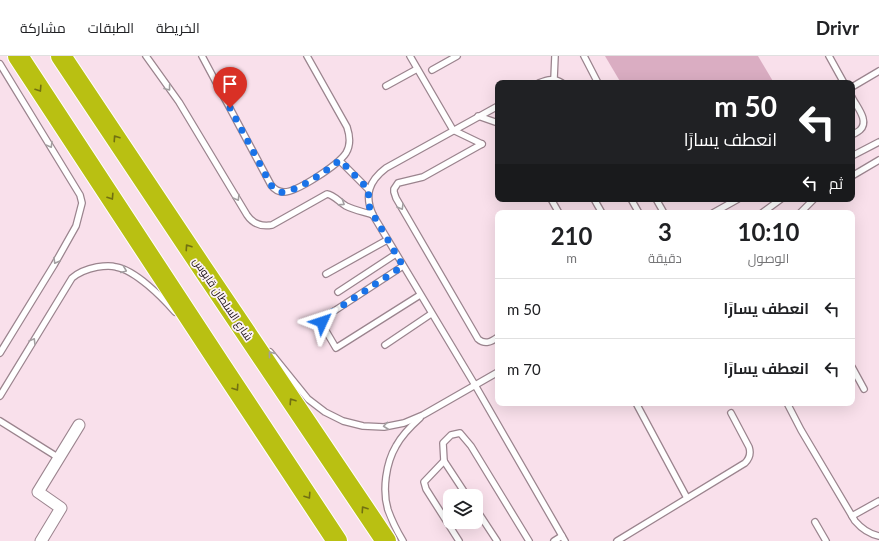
<!DOCTYPE html>
<html lang="ar">
<head>
<meta charset="utf-8">
<style>
  :root { --surface:#fff; --page:#f2f2f2; --text:#202124; --muted:#757577; --line:#e0e0e0 }
  body { margin:0; font-family:Lato,Cairo,sans-serif; background:var(--page); color:var(--text); direction:rtl; height:100vh; display:flex; flex-direction:column; font-size:15px; white-space:nowrap }
  * { box-sizing:border-box; margin:0 }
  p { font-size:13px; color:var(--muted) }
  .icon { flex:none; width:22px; height:22px; fill:none; stroke:currentColor; stroke-width:2; stroke-linecap:round; stroke-linejoin:round }
  .map { position:relative; flex:1; overflow:hidden; direction:ltr }
  .sheet { position:absolute; left:495px; top:154px; width:360px; height:196px; display:flex; flex-direction:column; background:var(--surface); border-radius:8px; box-shadow:0 4px 16px #0002; direction:rtl }
  .sheet>* { flex:none }
  .banner { position:absolute; left:495px; top:24px; width:360px; height:122px; border-radius:8px; box-shadow:0 4px 16px #0002; direction:rtl; background:#202124; color:#fff; overflow:hidden }
  .tools { position:absolute; left:443px; top:433px; display:grid; gap:8px }
  .tools a { display:grid; place-items:center; width:40px; height:40px; border-radius:8px; background:var(--surface); box-shadow:0 4px 16px #0002; font-size:20px }
  .pin { position:absolute; display:grid; place-items:center; width:34px; height:34px; color:#fff; margin:-41px -17px; border-radius:50% 50% 50% 0; rotate:-45deg; box-shadow:0 0 4px #0007 }
  .pin .icon { rotate:45deg }
  .me { position:absolute; width:44px; margin:-22px; rotate:48deg; stroke-linejoin:round; filter:drop-shadow(0 0 3px #0008) }
  .turn { display:flex; align-items:center; gap:14px; height:84px; padding:0 12px; font-size:18px }
  .turn .icon { width:52px; height:52px; stroke-width:2.5 }
  .turn b { display:block; font-size:28px; line-height:34px }
  .then { display:flex; align-items:center; height:38px; padding:0 12px; background:#0003; gap:8px; font-size:15px }
  .eta { display:flex; justify-content:space-evenly; align-items:center; height:68px; text-align:center }
  .eta b { font-size:24px; font-weight:700; line-height:28px }
  ul { padding:0; list-style:none }
  li { display:flex; align-items:center; gap:12px; height:60px; padding:0 12px; border-top:1px solid var(--line) }
  li div { flex:1 }
  li b { display:block; font-size:15px }
  li em { font-style:normal }
  header { display:flex; align-items:center; gap:24px; box-sizing:border-box; height:56px; padding:0 20px; background:var(--surface); border-bottom:1px solid var(--line) }
  header strong { font-size:19px }
  nav { display:flex; gap:22px; margin-inline-start:auto; font-size:14px }
  .map>svg:first-child { display:block }
  .building { fill:#daadc2 }
  .lines { fill:none; stroke-linecap:round; stroke-linejoin:round }
  .lane-casing { stroke:#9b848e; stroke-width:8 }
  .street-casing { stroke:#9b848e; stroke-width:13 }
  .highway-casing { stroke:#fff; stroke-width:22 }
  .lane { stroke:#fff; stroke-width:5.5 }
  .street { stroke:#fff; stroke-width:11 }
  .highway { stroke:#b9c012; stroke-width:20 }
  .oneway { stroke:#a39fa1 }
  .oneway2 { stroke:#717012 }
  .route { stroke:#1a73e8; stroke-width:7; stroke-dasharray:0 12.6 }
  .labels { text-anchor:middle; stroke-width:3.5; stroke-linejoin:round; paint-order:stroke }
  .street-label { font-size:11px; fill:#180f13; stroke:#fcf2f6 }
</style>
</head>
<body>
<header>
<strong>Drivr</strong>
<nav><a>الخريطة</a><a>الطبقات</a><a>مشاركة</a></nav>
</header>
<div class="map">
<svg width="879" height="485" viewBox="0 0 879 485">
  <rect width="100%" height="100%" fill="#f9e0eb"/>
  <path class="building" d="M 605,0 L 758,0 L 774,27 L 621,27 Z"/>
  <g class="lines">
    <g class="lane-casing">
      <g id="lane">
        <path d="M 146,0 L 179,46 L 247,159 C 253,168 261,171 272,169 L 327,138 C 334,139 339,146 346,150 C 354,154 364,156 373,159"/>
        <path d="M 202,0 L 271,129 C 274,133 278,136 284,136 C 297,136 338,109 346,97 C 351,89 350,80 347,71 L 307,0"/>
        <path d="M 410,0 L 453,74 L 482,88"/>
        <path d="M 584,0 L 598,27"/>
        <path d="M 829,0 L 844,27"/>
        <path d="M 0,8 L 80,139 L 82,147 L 76,170 L 54,209 L 0,297"/>
        <path d="M 432,14 L 457,0"/>
        <path d="M 554,23 L 555,0"/>
        <path d="M 539,27 C 548,23 554,22 562,27"/>
        <path d="M 386,30 L 417,13"/>
        <path d="M 852,31 L 879,15"/>
        <path d="M 852,41 C 856,50 870,65 860,74 C 858,76 855,77 852,79"/>
        <path d="M 498,50 L 386,112 C 369,125 364,139 373,159 L 475,329 L 565,485"/>
        <path d="M 478,60 L 498,67"/>
        <path d="M 482,88 L 423,121 L 398,127 L 394,133 L 394,136 L 396,142 L 478,283 C 485,289 491,286 498,281"/>
        <path d="M 852,100 L 879,86"/>
        <path d="M 340,105 L 369,134"/>
        <path d="M 852,120 L 879,104"/>
        <path d="M 551,143 L 559,157"/>
        <path d="M 594,143 L 602,157"/>
        <path d="M 631,143 L 639,157"/>
        <path d="M 656,143 L 664,157"/>
        <path d="M 713,157 L 738,143"/>
        <path d="M 762,157 L 781,143"/>
        <path d="M 800,157 L 814,143"/>
        <path d="M 403,210 L 325,261 C 322,264 322,266 323,270 L 336,292 L 420,239"/>
        <path d="M 326,218 L 387,184"/>
        <path d="M 338,236 L 396,198"/>
        <path d="M 385,289 L 431,258"/>
        <path d="M 270,296 L 308,343 L 325,356 L 343,365 L 363,370 L 384,371 L 404,367 L 423,359 L 498,316"/>
        <path d="M 852,311 L 864,333"/>
        <path d="M 0,340 L 72,222 C 79,216 87,213 97,211 C 103,210 110,209 116,211 C 135,214 162,241 175,256"/>
        <path d="M 636,347 L 687,442"/>
        <path d="M 787,347 L 801,374 L 855,465 C 861,472 869,478 879,480"/>
        <path d="M 0,365 L 59,402"/>
        <path d="M 444,405 L 424,426 L 426,433 L 459,485"/>
        <path d="M 467,440 L 444,405 L 443,387 L 451,379 L 460,377 L 471,390 L 529,485"/>
        <path d="M 476,453 L 497,485"/>
        <path d="M 852,460 L 879,445"/>
        <path d="M 815,466 L 826,485"/>
        <path d="M 403,485 C 397,475 392,465 388,454 C 382,434 386,407 396,390 C 402,379 411,370 420,362"/>
        <path d="M 554,485 L 562,480"/>
        <path d="M 617,485 L 745,407 C 750,402 751,397 749,391 L 731,357"/>
      </g>
    </g>
    <g class="street-casing">
      <path id="street" d="M 41,485 L 61,452 L 38,436 L 79,369"/>
    </g>
    <g class="highway-casing">
      <g id="highway">
        <path d="M 18,0 L 220,308 L 337,485"/>
        <path d="M 61,0 L 203,213 L 386,485"/>
      </g>
    </g>
    <use href="#lane" class="lane"/>
    <use href="#street" class="street"/>
    <use href="#highway" class="highway"/>
  </g>
  <defs><path id="oneway-chevron" d="M-2-3.5L2.5 0L-2 3.5" fill="none" stroke-width="1.6" stroke-linecap="round" stroke-linejoin="round"/></defs>
  <g class="oneway">
    <use href="#oneway-chevron" transform="translate(168 32) rotate(54)"/>
    <use href="#oneway-chevron" transform="translate(50 89) rotate(59)"/>
    <use href="#oneway-chevron" transform="translate(237 142) rotate(59)"/>
    <use href="#oneway-chevron" transform="translate(342 147) rotate(33)"/>
    <use href="#oneway-chevron" transform="translate(401 151) rotate(60)"/>
    <use href="#oneway-chevron" transform="translate(56 205) rotate(120)"/>
    <use href="#oneway-chevron" transform="translate(124 214) rotate(22)"/>
    <use href="#oneway-chevron" transform="translate(33 285) rotate(-59)"/>
    <use href="#oneway-chevron" transform="translate(271 298) rotate(-129)"/>
    <use href="#oneway-chevron" transform="translate(386 370) rotate(173)"/>
  </g>
  <g class="oneway2">
    <use href="#oneway-chevron" transform="translate(39 33) rotate(57)"/>
    <use href="#oneway-chevron" transform="translate(116 82) rotate(-124)"/>
    <use href="#oneway-chevron" transform="translate(111 141) rotate(57)"/>
    <use href="#oneway-chevron" transform="translate(188 191) rotate(-124)"/>
    <use href="#oneway-chevron" transform="translate(236 332) rotate(56)"/>
    <use href="#oneway-chevron" transform="translate(292 345) rotate(-124)"/>
    <use href="#oneway-chevron" transform="translate(308 440) rotate(56)"/>
    <use href="#oneway-chevron" transform="translate(364 453) rotate(-124)"/>
  </g>
  <g class="lines">
    <path class="route" d="M 230,52 L 271,129 C 274,133 278,137 284,136 C 288,136 292,134 296,132 C 312,125 326,115 340,104 L 369,134 L 368,144 L 370,153 L 403,210 L 325,261 L 322,263 L 322,266"/>
  </g>
  <g class="labels">
    <g class="street-label">
      <text transform="translate(223 243) rotate(56)" y="4">شارع السلطان قابوس</text>
    </g>
  </g>
</svg>
<div class="tools">
<a><svg class="icon" aria-label="layers" viewBox="0 0 24 24"><path d="M12 4l9 5-9 5-9-5zM3 14l9 5 9-5"/></svg></a>
</div>
<div class="pin" style="left:230px;top:52px;background:#d93025"><svg class="icon" aria-label="arrive" viewBox="0 0 24 24"><path d="M6 21V4h12l-3 4 3 4H6"/></svg></div>
<svg class="me" style="left:322px;top:266px" viewBox="-20 -20 40 40"><path d="M0-17L14 15 0 8-14 15z" fill="#1a73e8" stroke="#fff" stroke-width="4"/></svg>
<div class="banner">
<div class="turn"><svg class="icon" aria-label="left" viewBox="0 0 24 24"><path d="M17 20v-9H6M10 6l-5 5 5 5"/></svg><div><b>50 m</b>انعطف يسارًا</div></div>
<div class="then">ثم<svg class="icon" aria-label="left" viewBox="0 0 24 24"><path d="M17 20v-9H6M10 6l-5 5 5 5"/></svg></div>
</div>
<section class="sheet">
<div class="eta">
<div><b>10:10</b><p>الوصول</p></div>
<div><b>3</b><p>دقيقة</p></div>
<div><b>210</b><p>m</p></div>
</div>
<ul>
<li><svg class="icon" aria-label="left" viewBox="0 0 24 24"><path d="M17 20v-9H6M10 6l-5 5 5 5"/></svg><div><b>انعطف يسارًا</b></div><em>50 m</em></li>
<li><svg class="icon" aria-label="left" viewBox="0 0 24 24"><path d="M17 20v-9H6M10 6l-5 5 5 5"/></svg><div><b>انعطف يسارًا</b></div><em>70 m</em></li>
</ul>
</section>
</div>
</body>
</html>
